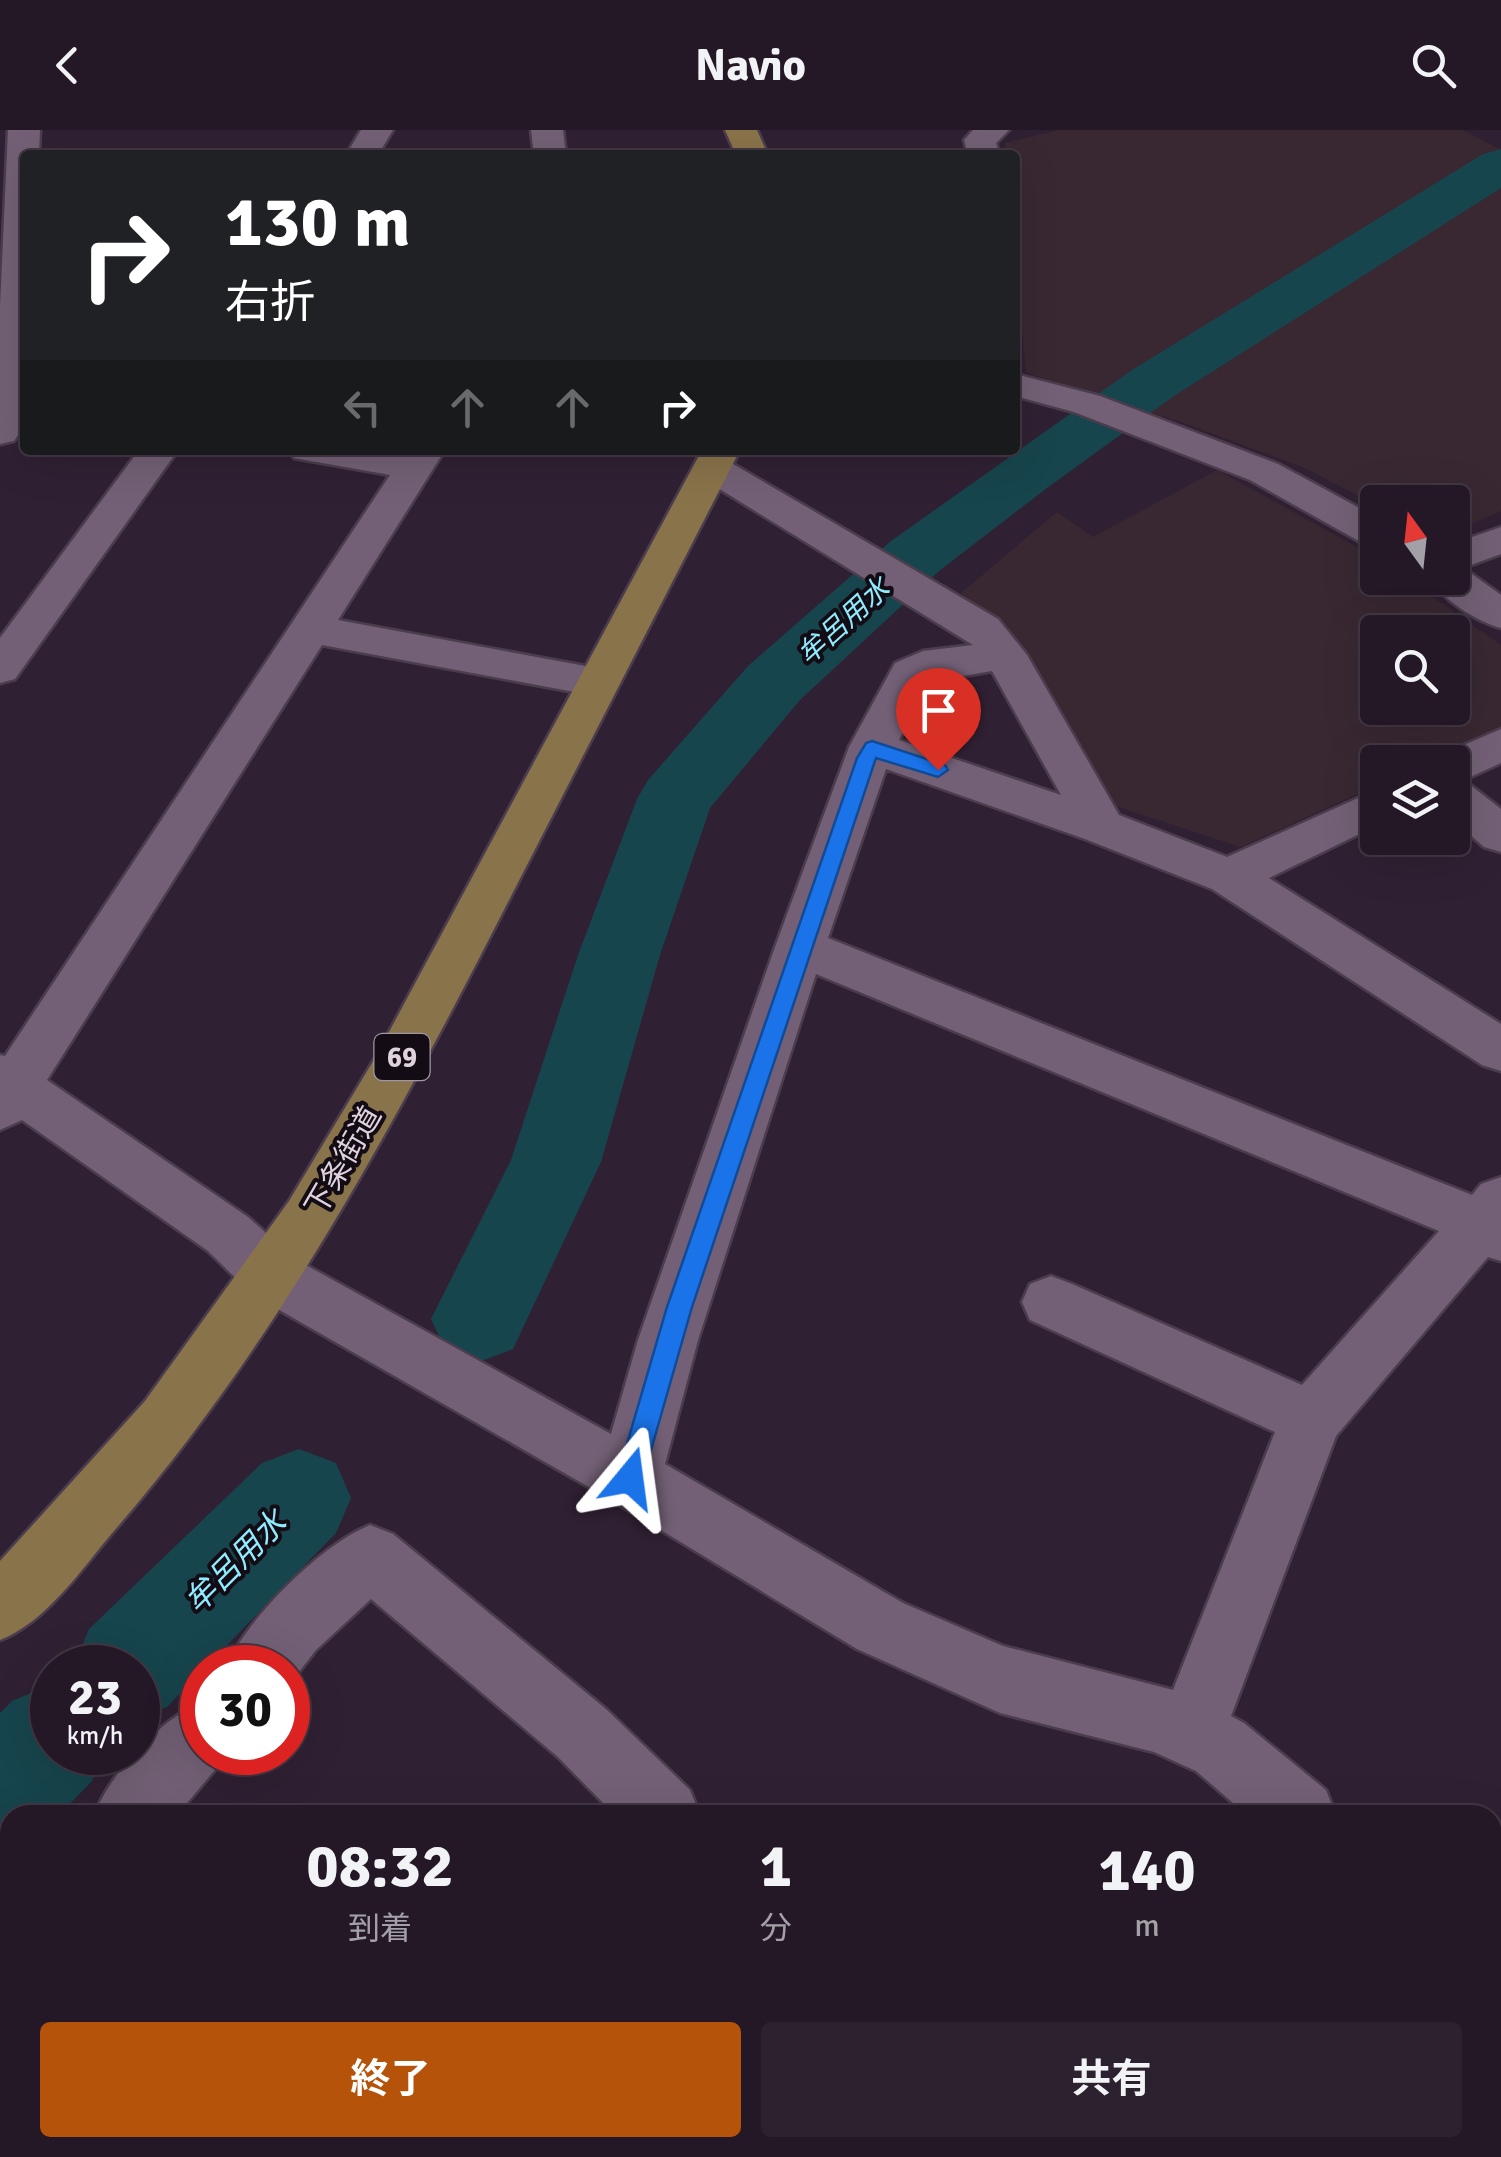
<!DOCTYPE html>
<html lang="ja">
<head>
<meta charset="utf-8">
<style>
  :root { --surface:#241826; --page:#2c212e; --text:#f1f3f6; --muted:#a3a0a7; --line:#413743; --accent:#b45309 }
  body { margin:0; font-family:Signika,"Noto Sans JP",sans-serif; background:var(--page); color:var(--text); height:100vh; display:flex; flex-direction:column; font-size:38px; white-space:nowrap }
  * { box-sizing:border-box; margin:0 }
  p { font-size:32px; color:var(--muted) }
  .icon { flex:none; width:55px; height:55px; fill:none; stroke:currentColor; stroke-width:2; stroke-linecap:round; stroke-linejoin:round }
  .map { position:relative; flex:1; overflow:hidden }
  .panel { position:absolute; left:0px; top:1675px; width:1502px; height:352px; display:flex; flex-direction:column; background:var(--surface); border-radius:30px 30px 0 0; box-shadow:0 10px 40px #0002,0 0 0 2px var(--line) }
  .panel>* { flex:none }
  .hud { position:absolute; left:20px; top:20px; width:1000px; height:305px; border-radius:10px; box-shadow:0 10px 40px #0002,0 0 0 2px var(--line); background:#202124; color:#fff; overflow:hidden }
  .needle { width:65px; rotate:345deg }
  .tools { position:absolute; left:1360px; top:355px; display:grid; gap:20px }
  .tools a { display:grid; place-items:center; width:110px; height:110px; border-radius:10px; background:var(--surface); box-shadow:0 10px 40px #0002,0 0 0 2px var(--line); font-size:50px }
  .speed { position:absolute; left:30px; top:1515px; display:flex; gap:20px; font-size:50px; font-weight:700; text-align:center }
  .speed>* { display:grid; place-content:center; width:130px; height:130px; border-radius:50%; background:var(--surface); box-shadow:0 10px 40px #0002,0 0 0 2px var(--line); line-height:1 }
  .speed small { font-size:25px; font-weight:400 }
  .speed .limit { border:15px solid #d22; background:#fff; color:#111 }
  .pin { position:absolute; display:grid; place-items:center; width:85px; height:85px; color:#fff; margin:-102px -42px; border-radius:50% 50% 50% 0; rotate:-45deg; box-shadow:0 0 10px #0007 }
  .pin .icon { rotate:45deg }
  .me { position:absolute; width:110px; margin:-55px; rotate:16deg; stroke-linejoin:round; filter:drop-shadow(0 0 8px #0008) }
  .turn { display:flex; align-items:center; gap:35px; height:210px; padding:0 40px; font-size:45px }
  .turn .icon { width:130px; height:130px; stroke-width:2.5 }
  .turn b { display:block; font-size:70px; line-height:85px }
  .lanes { display:flex; align-items:center; height:95px; padding:0 40px; background:#0003; justify-content:center; gap:50px; direction:ltr }
  .lanes .off { opacity:.35 }
  .eta { display:flex; justify-content:space-evenly; align-items:center; height:170px; text-align:center }
  .eta b { font-size:60px; font-weight:700; line-height:70px }
  .button { display:flex; gap:20px; margin-top:auto; padding:20px 40px }
  .button a { flex:1; height:115px; border-radius:10px; background:var(--accent); color:#fff; font-size:40px; font-weight:700; line-height:115px; text-align:center }
  .button a+a { background:var(--page); color:var(--text) }
  header { display:flex; justify-content:space-between; align-items:center; height:130px; padding:0 40px; background:var(--surface); font-size:45px; font-weight:700 }
  .map>svg:first-child { display:block }
  .education { fill:#392832; fill-rule:evenodd }
  .lines { fill:none; stroke-linecap:round; stroke-linejoin:round }
  .river { fill:#17454d; fill-rule:evenodd }
  .street-casing { stroke:#4b3d4d; stroke-width:5 }
  .secondary-casing { stroke:#4b3d4d; stroke-width:5 }
  .primary-casing { stroke:#4b3d4d; stroke-width:5 }
  .street { fill:#736076; fill-rule:evenodd }
  .secondary { fill:#736076; fill-rule:evenodd }
  .primary { fill:#89734a; fill-rule:evenodd }
  .route { fill:#1a73e8; stroke:#114b97; stroke-width:2.5 }
  .labels { text-anchor:middle; stroke-width:8; stroke-linejoin:round; paint-order:stroke }
  .far-water-label { font-size:28px; font-style:italic; fill:#8fecff; stroke:#140c15 }
  .shield { fill:#140c15; stroke:#a197a2; stroke-width:2.5 }
  .shield-label { font-size:28px; font-weight:bold; fill:#ddd2de }
  .street-label { font-size:30px; fill:#ddd2de; stroke:#140c15 }
  .water-label { font-size:32px; font-style:italic; fill:#8fecff; stroke:#140c15 }
</style>
</head>
<body>
<header><svg class="icon" aria-label="back" viewBox="0 0 24 24"><path d="M15 5l-7 7 7 7"/></svg>Navio<svg class="icon" aria-label="search" viewBox="0 0 24 24"><circle cx="10" cy="10" r="6"/><path d="M15 15l6 6"/></svg></header>
<div class="map">
<svg width="1501" height="2027" viewBox="0 0 1501 2027">
  <rect width="100%" height="100%" fill="#302033"/>
  <g class="education">
    <path d="M 1059,0 L 1463,0 L 1501,20 L 1501,381 L 1453,402 L 1452,372 L 1378,372 L 1377,376 L 1305,338 L 1181,292 L 1026,243 L 1015,120 L 1015,25 L 1006,25 L 1005,13 Z"/>
    <path d="M 1217,340 L 1377,428 L 1378,448 L 1406,448 L 1501,515 L 1501,597 L 1425,632 L 1378,632 L 1377,655 L 1241,717 L 1115,676 L 1014,511 L 961,463 L 1057,382 L 1093,407 ZM 1378,502 L 1452,502 L 1452,578 L 1378,578 Z"/>
  </g>
  <g class="lines">
    <g class="river">
      <path d="M 1501,19 L 1501,58 L 1174,266 L 1047,358 L 939,441 L 800,570 L 710,678 L 660,825 L 601,1032 L 513,1219 L 479,1232 L 445,1219 L 431,1189 L 511,1030 L 578,825 L 637,669 L 648,650 L 748,536 L 891,411 L 1132,240 L 1483,24 Z"/>
      <path d="M 299,1319 L 336,1333 L 351,1368 L 336,1403 L 167,1577 L 138,1589 L 138,1538 L 73,1538 L 89,1499 L 262,1333 Z"/>
      <path d="M 52,1554 L 52,1622 L 104,1622 L 92,1651 L 59,1685 L 10,1685 L 10,1716 L 0,1721 L 0,1583 L 12,1571 Z"/>
    </g>
    <g class="street-casing">
      <g id="street">
        <path d="M 8,0 L 40,0 L 39,25 L 25,25 L 25,294 L 14,311 L 0,314 L 0,177 Z"/>
        <path d="M 361,0 L 393,0 L 378,25 L 346,25 Z"/>
        <path d="M 531,0 L 563,0 L 566,25 L 534,25 Z"/>
        <path d="M 973,0 L 1009,0 L 996,13 L 1000,25 L 968,25 L 964,10 Z"/>
        <path d="M 139,320 L 178,320 L 15,549 L 0,553 L 0,508 Z"/>
        <path d="M 289,320 L 404,324 L 407,320 L 445,320 L 338,490 L 596,538 L 612,542 L 618,552 L 612,562 L 596,566 L 322,515 L 47,950 L 248,1087 L 295,1129 L 611,1304 L 638,1210 L 775,817 L 849,617 L 895,533 L 923,521 L 973,515 L 700,347 L 694,339 L 700,331 L 714,327 L 728,331 L 998,489 L 1027,525 L 1119,685 L 1227,727 L 1378,659 L 1378,695 L 1269,748 L 1501,894 L 1501,941 L 1482,935 L 1212,759 L 1085,709 L 886,639 L 828,808 L 1472,1065 L 1481,1054 L 1501,1047 L 1501,1131 L 1488,1127 L 1336,1306 L 1231,1586 L 1244,1593 L 1326,1660 L 1336,1685 L 1247,1685 L 1196,1641 L 1154,1622 L 1000,1583 L 857,1519 L 608,1368 L 253,1165 L 208,1121 L 22,990 L 0,1000 L 0,925 L 5,926 L 390,345 L 294,328 ZM 992,541 L 1061,665 L 899,610 L 928,552 ZM 816,844 L 1439,1101 L 1302,1255 L 1072,1154 L 1051,1146 L 1030,1154 L 1022,1172 L 1030,1190 L 1275,1302 L 1173,1560 L 1003,1516 L 903,1473 L 665,1334 L 698,1210 Z"/>
        <path d="M 1501,397 L 1501,424 L 1452,442 L 1452,414 Z"/>
        <path d="M 1501,599 L 1501,633 L 1464,650 L 1501,679 L 1501,722 L 1484,717 L 1452,689 L 1452,632 L 1432,632 L 1436,627 Z"/>
        <path d="M 370,1395 L 393,1404 L 606,1579 L 690,1660 L 700,1685 L 615,1685 L 558,1627 L 371,1469 L 316,1520 L 288,1556 L 288,1538 L 226,1538 C 245,1490 322,1414 370,1395 Z"/>
        <path d="M 202,1572 L 202,1622 L 230,1622 L 177,1685 L 94,1685 C 110,1644 161,1588 202,1572 Z"/>
        <path d="M 10,1766 L 10,1846 L 0,1850 L 0,1770 Z"/>
        <path d="M 246,2018 L 330,2018 L 333,2027 L 249,2027 Z"/>
        <path d="M 723,2018 L 805,2018 L 802,2027 L 720,2027 Z"/>
        <path d="M 1126,2018 L 1209,2018 L 1212,2027 L 1129,2027 Z"/>
      </g>
    </g>
    <g class="secondary-casing">
      <g id="secondary">
        <path d="M 1015,244 L 1100,266 L 1278,334 L 1378,388 L 1378,417 L 1364,414 L 1250,350 L 1074,282 L 1015,266 Z"/>
        <path d="M 1452,436 L 1465,439 L 1501,465 L 1501,498 C 1477,492 1442,469 1429,448 L 1452,448 Z"/>
        <path d="M 1501,1788 L 1501,1870 L 1492,1874 L 1492,1791 Z"/>
        <path d="M 1345,2018 L 1425,2018 L 1422,2027 L 1342,2027 Z"/>
      </g>
    </g>
    <g class="primary-casing">
      <g id="primary">
        <path d="M 725,0 L 757,0 L 768,25 L 736,25 Z"/>
        <path d="M 702,320 L 740,320 C 663,470 586,620 509,770 C 395,993 278,1212 113,1402 C 81,1440 46,1492 0,1510 L 0,1431 L 145,1271 L 289,1071 L 375,928 Z"/>
      </g>
    </g>
    <use href="#street" class="street"/>
    <use href="#secondary" class="secondary"/>
    <use href="#primary" class="primary"/>
  </g>
  <path class="route" d="M 872,611 L 945,635 L 948,640 L 938,647 L 876,628 L 692,1177 L 643,1348 L 639,1356 L 630,1360 L 621,1356 L 617,1348 L 667,1177 L 857,628 L 866,613 Z"/>
  <g class="labels">
    <g class="far-water-label">
      <text transform="translate(843 491) rotate(-42)" y="10">牟呂用水</text>
    </g>
    <rect class="shield" x="374.5" y="904" width="55" height="46" rx="8"/>
    <g class="shield-label">
      <text x="402" y="937">69</text>
    </g>
    <g class="street-label">
      <text transform="translate(343 1031) rotate(-60)" y="10">下条街道</text>
    </g>
    <g class="water-label">
      <text transform="translate(235 1432) rotate(-45)" y="11">牟呂用水</text>
    </g>
  </g>
</svg>
<div class="tools">
<a><svg class="needle" viewBox="-14 -14 28 28"><path d="M0-13l5 13h-10z" fill="#e53935"/><path d="M0 13l5-13h-10z" fill="#a3a0a7"/></svg></a>
<a><svg class="icon" aria-label="search" viewBox="0 0 24 24"><circle cx="10" cy="10" r="6"/><path d="M15 15l6 6"/></svg></a>
<a><svg class="icon" aria-label="layers" viewBox="0 0 24 24"><path d="M12 4l9 5-9 5-9-5zM3 14l9 5 9-5"/></svg></a>
</div>
<div class="speed"><div>23<small>km/h</small></div><div class="limit">30</div></div>
<div class="pin" style="left:938px;top:640px;background:#d93025"><svg class="icon" aria-label="arrive" viewBox="0 0 24 24"><path d="M6 21V4h12l-3 4 3 4H6"/></svg></div>
<svg class="me" style="left:630px;top:1348px" viewBox="-20 -20 40 40"><path d="M0-17L14 15 0 8-14 15z" fill="#1a73e8" stroke="#fff" stroke-width="4"/></svg>
<div class="hud">
<div class="turn"><svg class="icon" aria-label="right" viewBox="0 0 24 24"><path d="M7 20v-9h11M14 6l5 5-5 5"/></svg><div><b>130 m</b>右折</div></div>
<div class="lanes"><svg class="icon off" aria-label="left" viewBox="0 0 24 24"><path d="M17 20v-9H6M10 6l-5 5 5 5"/></svg><svg class="icon off" aria-label="ahead" viewBox="0 0 24 24"><path d="M12 20V5M6 11l6-6 6 6"/></svg><svg class="icon off" aria-label="ahead" viewBox="0 0 24 24"><path d="M12 20V5M6 11l6-6 6 6"/></svg><svg class="icon" aria-label="right" viewBox="0 0 24 24"><path d="M7 20v-9h11M14 6l5 5-5 5"/></svg></div>
</div>
<section class="panel">
<div class="eta">
<div><b>08:32</b><p>到着</p></div>
<div><b>1</b><p>分</p></div>
<div><b>140</b><p>m</p></div>
</div>
<div class="button"><a>終了</a><a>共有</a></div>
</section>
</div>
</body>
</html>
